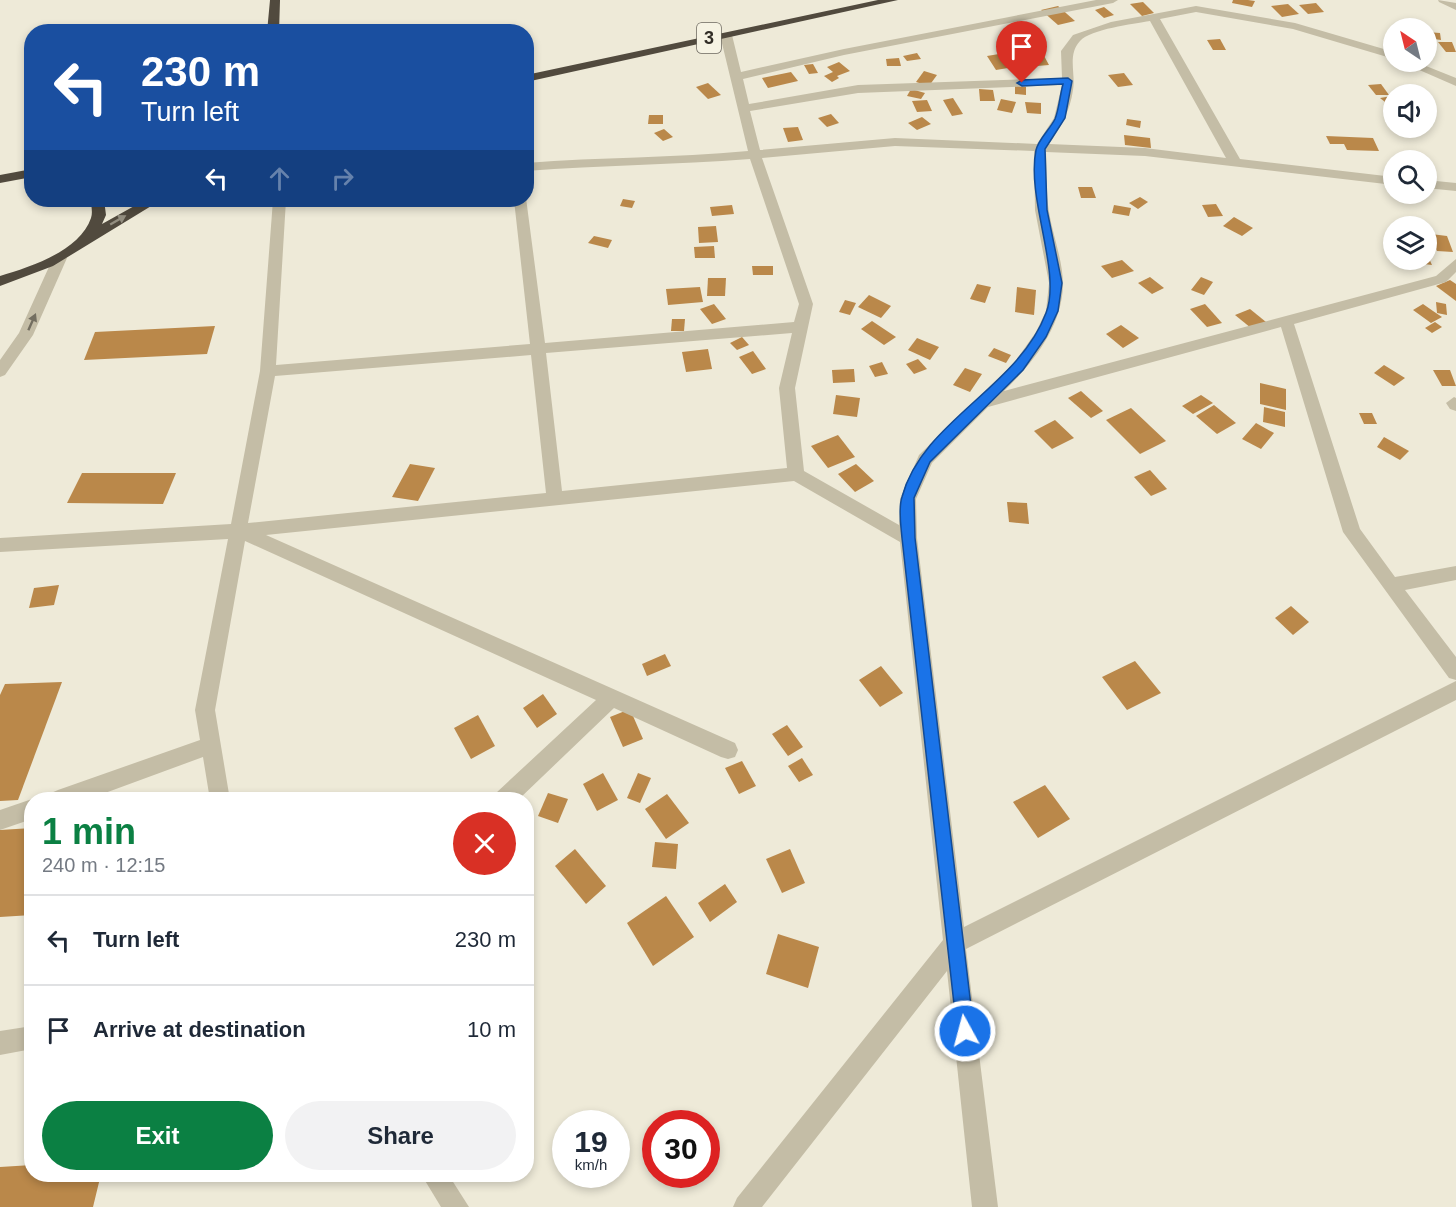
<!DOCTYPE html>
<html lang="en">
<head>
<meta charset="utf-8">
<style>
  :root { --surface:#fff; --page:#f2f2f3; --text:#1f2937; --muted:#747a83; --line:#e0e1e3; --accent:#0b8043 }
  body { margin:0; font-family:Helvetica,sans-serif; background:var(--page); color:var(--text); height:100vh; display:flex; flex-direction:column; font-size:22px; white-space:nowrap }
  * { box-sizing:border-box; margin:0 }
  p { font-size:20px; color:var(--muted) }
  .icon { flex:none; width:33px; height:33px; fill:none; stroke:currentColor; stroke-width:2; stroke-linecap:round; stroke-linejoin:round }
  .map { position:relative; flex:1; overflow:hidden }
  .drawer { position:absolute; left:24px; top:792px; width:510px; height:390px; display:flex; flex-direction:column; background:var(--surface); border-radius:24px; box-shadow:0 3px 9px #0003 }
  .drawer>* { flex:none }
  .top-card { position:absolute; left:24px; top:24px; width:510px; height:183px; border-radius:24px; box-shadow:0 3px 9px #0003; background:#1a4fa0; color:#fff; overflow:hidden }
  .needle { width:39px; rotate:325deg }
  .fabs { position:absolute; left:1383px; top:18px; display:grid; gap:12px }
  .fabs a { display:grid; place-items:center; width:54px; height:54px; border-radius:50%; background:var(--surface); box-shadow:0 3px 9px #0003; font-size:30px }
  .speed { position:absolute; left:552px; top:1110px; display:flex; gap:12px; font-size:30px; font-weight:700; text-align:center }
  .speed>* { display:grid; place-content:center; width:78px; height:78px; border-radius:50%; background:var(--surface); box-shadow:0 3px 9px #0003; line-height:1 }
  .speed small { font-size:15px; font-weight:400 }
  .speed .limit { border:9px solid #d22; background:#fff; color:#111 }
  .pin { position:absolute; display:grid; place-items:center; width:51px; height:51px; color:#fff; margin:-62px -26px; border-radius:50% 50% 50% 0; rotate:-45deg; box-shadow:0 0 6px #0007 }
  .pin .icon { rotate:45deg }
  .me { position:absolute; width:66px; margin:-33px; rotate:353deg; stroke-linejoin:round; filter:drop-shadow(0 0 4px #0008) }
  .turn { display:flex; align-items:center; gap:21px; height:126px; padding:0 18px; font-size:27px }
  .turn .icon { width:78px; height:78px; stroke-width:2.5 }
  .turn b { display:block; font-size:42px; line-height:51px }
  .lanes { display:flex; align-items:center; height:57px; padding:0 18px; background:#0003; justify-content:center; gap:30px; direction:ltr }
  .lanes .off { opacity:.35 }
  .round { display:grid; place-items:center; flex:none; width:63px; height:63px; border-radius:32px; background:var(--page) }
  .overview { display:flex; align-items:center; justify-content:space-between; height:102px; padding:0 18px }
  h1 { font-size:36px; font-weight:600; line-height:45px; color:var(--accent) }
  .primary-button { display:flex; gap:12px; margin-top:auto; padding:12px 18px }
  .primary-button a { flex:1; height:69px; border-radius:36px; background:var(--accent); color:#fff; font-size:24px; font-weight:600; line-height:69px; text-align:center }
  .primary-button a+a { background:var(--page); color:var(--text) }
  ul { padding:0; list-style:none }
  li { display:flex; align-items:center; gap:18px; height:90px; padding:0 18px; border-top:2px solid var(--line) }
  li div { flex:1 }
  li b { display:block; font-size:22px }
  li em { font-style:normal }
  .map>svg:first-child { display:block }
  .building { fill:#ba884a }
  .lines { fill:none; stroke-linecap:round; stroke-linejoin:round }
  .minor { fill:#c4bda6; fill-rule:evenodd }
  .highway { fill:#514a3e; fill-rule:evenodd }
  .oneway { fill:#938e80 }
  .oneway2 { fill:#736e60 }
  .route { fill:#1a73e8; stroke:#114b97; stroke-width:1.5 }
  .labels { text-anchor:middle; stroke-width:4.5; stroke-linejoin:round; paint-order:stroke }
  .shield { fill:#f6f3e3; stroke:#6c685f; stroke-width:1.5 }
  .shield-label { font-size:18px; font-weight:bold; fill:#312d26 }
</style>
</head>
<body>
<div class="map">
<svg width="1456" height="1207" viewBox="0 0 1456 1207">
  <rect width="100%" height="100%" fill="#eeead8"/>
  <g class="building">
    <path d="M 1233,0 L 1248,0 L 1255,1 L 1252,7 L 1232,3 Z"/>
    <path d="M 1143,2 L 1154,13 L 1142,16 L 1130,4 Z"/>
    <path d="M 1316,3 L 1324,12 L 1308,14 L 1299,5 Z"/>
    <path d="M 1288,4 L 1299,14 L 1282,17 L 1271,6 Z"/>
    <path d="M 1058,6 L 1075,21 L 1058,25 L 1041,10 Z"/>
    <path d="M 1104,7 L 1114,15 L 1104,18 L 1095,10 Z"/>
    <path d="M 1426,32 L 1440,33 L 1441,40 L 1427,38 Z"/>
    <path d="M 1220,39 L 1226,50 L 1213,50 L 1207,40 Z"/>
    <path d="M 1438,42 L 1452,42 L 1456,52 L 1446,52 Z"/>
    <path d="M 917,53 L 921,59 L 907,61 L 903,56 Z"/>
    <path d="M 999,54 L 1008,68 L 996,70 L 987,56 Z"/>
    <path d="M 1043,54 L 1049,65 L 1037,66 L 1031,55 Z"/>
    <path d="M 899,58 L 901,66 L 887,66 L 886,59 Z"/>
    <path d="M 839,62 L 850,71 L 837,76 L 839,78 L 832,82 L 824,76 L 833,72 L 827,67 Z"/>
    <path d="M 813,64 L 818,73 L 809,74 L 804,65 Z"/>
    <path d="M 924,71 L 937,75 L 929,86 L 916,82 Z"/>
    <path d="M 791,72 L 798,81 L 768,88 L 762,78 Z"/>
    <path d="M 1124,73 L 1133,85 L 1118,87 L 1108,75 Z"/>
    <path d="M 708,83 L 721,95 L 708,99 L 696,87 Z"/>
    <path d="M 1381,84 L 1389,95 L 1376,95 L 1368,85 Z"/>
    <path d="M 1015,86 L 1026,87 L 1026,95 L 1015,94 Z"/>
    <path d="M 911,89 L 925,93 L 921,99 L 907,96 Z"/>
    <path d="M 979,89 L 993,90 L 995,101 L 980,101 Z"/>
    <path d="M 1392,96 L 1394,97 L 1394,109 L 1380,98 Z"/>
    <path d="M 953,98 L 963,114 L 952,116 L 943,100 Z"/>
    <path d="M 1001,99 L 1016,102 L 1012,113 L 997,110 Z"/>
    <path d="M 927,100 L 932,111 L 917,112 L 912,101 Z"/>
    <path d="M 1025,102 L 1041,103 L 1041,114 L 1027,113 Z"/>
    <path d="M 831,114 L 839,123 L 827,127 L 818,118 Z"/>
    <path d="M 649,115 L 663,115 L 663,124 L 648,124 Z"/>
    <path d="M 922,117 L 931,124 L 917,130 L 908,123 Z"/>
    <path d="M 1127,119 L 1141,121 L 1140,128 L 1126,125 Z"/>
    <path d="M 798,127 L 803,140 L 788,142 L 783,128 Z"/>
    <path d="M 664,129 L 673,137 L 663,141 L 654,133 Z"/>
    <path d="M 1124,135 L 1150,138 L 1151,148 L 1125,145 Z"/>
    <path d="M 1326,136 L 1373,138 L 1379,151 L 1347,150 L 1344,144 L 1330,144 Z"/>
    <path d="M 1078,187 L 1092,187 L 1096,198 L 1081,198 Z"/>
    <path d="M 1140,197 L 1148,202 L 1138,209 L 1129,203 Z"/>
    <path d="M 623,199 L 635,201 L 632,208 L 620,206 Z"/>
    <path d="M 1216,204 L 1223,216 L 1208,217 L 1202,205 Z"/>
    <path d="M 732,205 L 734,214 L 712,216 L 710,207 Z"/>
    <path d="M 1114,205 L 1131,208 L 1129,216 L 1112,213 Z"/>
    <path d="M 1234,217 L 1253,228 L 1242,236 L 1223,226 Z"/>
    <path d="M 716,226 L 718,242 L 699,243 L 698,227 Z"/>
    <path d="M 1431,234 L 1447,236 L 1453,252 L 1437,251 Z"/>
    <path d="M 594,236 L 612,240 L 608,248 L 588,243 Z"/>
    <path d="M 714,246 L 715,258 L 695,258 L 694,247 Z"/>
    <path d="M 1426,252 L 1432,265 L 1399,261 L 1426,260 Z"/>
    <path d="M 1122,260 L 1134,271 L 1112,278 L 1101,266 Z"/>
    <path d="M 752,266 L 773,266 L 773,275 L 753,275 Z"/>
    <path d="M 1150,277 L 1164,288 L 1152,294 L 1138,283 Z"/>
    <path d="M 1201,277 L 1213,282 L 1204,295 L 1191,290 Z"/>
    <path d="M 708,278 L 726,278 L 725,296 L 707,296 Z"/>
    <path d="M 1450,280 L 1456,284 L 1456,301 L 1436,286 Z"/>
    <path d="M 977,284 L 991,287 L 985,303 L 970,299 Z"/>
    <path d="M 700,287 L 703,302 L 668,305 L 666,289 Z"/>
    <path d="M 1017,287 L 1036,290 L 1034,315 L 1015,312 Z"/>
    <path d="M 869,295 L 891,306 L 881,318 L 858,307 Z"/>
    <path d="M 845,300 L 856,303 L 850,315 L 839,312 Z"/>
    <path d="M 1436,302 L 1446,304 L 1447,315 L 1437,313 Z"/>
    <path d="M 714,304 L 726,319 L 712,324 L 700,309 Z"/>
    <path d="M 1205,304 L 1222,323 L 1207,327 L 1190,309 Z"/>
    <path d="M 1423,304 L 1433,311 L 1442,317 L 1431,323 L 1413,310 Z"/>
    <path d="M 1250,309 L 1266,322 L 1251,328 L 1235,315 Z"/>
    <path d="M 672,319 L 685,319 L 684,331 L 671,331 Z"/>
    <path d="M 872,321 L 896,337 L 884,345 L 861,329 Z"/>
    <path d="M 1435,322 L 1442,327 L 1432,333 L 1425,328 Z"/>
    <path d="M 1121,325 L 1139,338 L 1123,348 L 1106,334 Z"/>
    <path d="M 215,326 L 207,354 L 84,360 L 95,332 Z"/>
    <path d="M 742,337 L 749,345 L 737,350 L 730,343 Z"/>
    <path d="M 917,338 L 939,347 L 930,360 L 908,350 Z"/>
    <path d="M 994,348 L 1011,355 L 1006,363 L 988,356 Z"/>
    <path d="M 708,349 L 712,369 L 686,372 L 682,352 Z"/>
    <path d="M 753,351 L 766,369 L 752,374 L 739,357 Z"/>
    <path d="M 918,359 L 927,369 L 914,374 L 906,364 Z"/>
    <path d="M 882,362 L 888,374 L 875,377 L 869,366 Z"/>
    <path d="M 1384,365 L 1405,378 L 1394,386 L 1374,373 Z"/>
    <path d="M 965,368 L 982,374 L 970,392 L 953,385 Z"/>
    <path d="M 854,369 L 855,382 L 833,383 L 832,370 Z"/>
    <path d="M 1433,370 L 1450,370 L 1456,386 L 1442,386 Z"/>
    <path d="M 1260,383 L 1286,389 L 1286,410 L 1260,404 Z"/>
    <path d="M 1081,391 L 1103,411 L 1091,418 L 1068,398 Z"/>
    <path d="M 836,395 L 860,398 L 857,417 L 833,414 Z"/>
    <path d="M 1201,395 L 1213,403 L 1193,414 L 1182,406 Z"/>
    <path d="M 1214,405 L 1236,423 L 1217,434 L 1196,416 Z"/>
    <path d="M 1264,407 L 1285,412 L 1285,427 L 1263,422 Z"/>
    <path d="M 1131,408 L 1166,441 L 1140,454 L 1106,420 Z"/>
    <path d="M 1359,413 L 1372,413 L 1377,424 L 1364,424 Z"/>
    <path d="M 1055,420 L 1074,438 L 1052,449 L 1034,431 Z"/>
    <path d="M 1256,423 L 1274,433 L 1261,449 L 1242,439 Z"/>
    <path d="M 838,435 L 855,457 L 828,468 L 811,446 Z"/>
    <path d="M 1384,437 L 1409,451 L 1400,460 L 1377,447 Z"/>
    <path d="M 410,464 L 435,468 L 418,501 L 392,497 Z"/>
    <path d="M 856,464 L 874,481 L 855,492 L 838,474 Z"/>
    <path d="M 1150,470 L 1167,489 L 1151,496 L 1134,477 Z"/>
    <path d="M 82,473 L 176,473 L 163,504 L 67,503 Z"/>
    <path d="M 1007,502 L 1027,503 L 1029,524 L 1009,522 Z"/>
    <path d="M 59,585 L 54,605 L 29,608 L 34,588 Z"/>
    <path d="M 1291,606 L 1309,622 L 1293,635 L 1275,618 Z"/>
    <path d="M 665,654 L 671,666 L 647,676 L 642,664 Z"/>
    <path d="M 1135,661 L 1161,693 L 1127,710 L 1102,677 Z"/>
    <path d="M 881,666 L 903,693 L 880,707 L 859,680 Z"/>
    <path d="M 62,682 L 18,800 L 0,801 L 0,695 L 5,684 Z"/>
    <path d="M 543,694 L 557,714 L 537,728 L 523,708 Z"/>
    <path d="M 630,709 L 643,739 L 623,747 L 610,717 Z"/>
    <path d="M 478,715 L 495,746 L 471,759 L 454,728 Z"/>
    <path d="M 787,725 L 803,747 L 788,756 L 772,734 Z"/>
    <path d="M 802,758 L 813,775 L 799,782 L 788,766 Z"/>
    <path d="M 742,761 L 756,786 L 739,794 L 725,768 Z"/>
    <path d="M 603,773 L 618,800 L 597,811 L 583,784 Z"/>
    <path d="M 638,773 L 651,778 L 640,803 L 627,798 Z"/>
    <path d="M 1045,785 L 1070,819 L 1038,838 L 1013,802 Z"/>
    <path d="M 548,793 L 568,799 L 558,823 L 538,816 Z"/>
    <path d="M 667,794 L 689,823 L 666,839 L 645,809 Z"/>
    <path d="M 32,828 L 32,915 L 0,917 L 0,830 Z"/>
    <path d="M 655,842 L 678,844 L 676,869 L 652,867 Z"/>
    <path d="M 575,849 L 606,886 L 586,904 L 555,866 Z"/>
    <path d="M 790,849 L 805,883 L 782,893 L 766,859 Z"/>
    <path d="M 725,884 L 737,902 L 710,922 L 698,903 Z"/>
    <path d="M 666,896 L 694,937 L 653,966 L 627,923 Z"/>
    <path d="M 778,934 L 819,947 L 808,988 L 766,974 Z"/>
    <path d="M 32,1165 L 32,1174 L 101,1174 L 93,1207 L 0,1207 L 0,1167 Z"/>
  </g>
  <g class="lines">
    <g class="minor">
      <path d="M 1096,0 L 1118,0 L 1113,3 L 844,55 L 743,79 L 749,104 L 858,85 L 1062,78 L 1061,51 L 1073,35 L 1111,22 L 1196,6 L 1295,23 L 1394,52 L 1394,59 L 1293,29 L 1196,12 L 1160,19 L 1240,159 L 1394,177 L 1394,185 L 1145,156 L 1046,152 C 1047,172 1046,193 1049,212 C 1053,236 1063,261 1063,285 C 1062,327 1033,363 1004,391 L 1436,276 L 1456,259 L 1456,272 L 1446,282 L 1294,324 L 1360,529 L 1395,577 L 1456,566 L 1456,580 L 1405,590 L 1456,657 L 1456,680 L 1449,678 L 1343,532 L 1281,327 L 988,407 L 932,463 L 916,499 L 917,538 L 964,927 L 1456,681 L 1456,700 L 966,949 L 998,1207 L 972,1207 L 947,971 L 762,1207 L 733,1207 L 737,1198 L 943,940 L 900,542 L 794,481 L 266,535 L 735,743 L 738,750 L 735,757 L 728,759 L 721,757 L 614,708 L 518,800 L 493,800 L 496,793 L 596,700 L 245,541 L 215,710 L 230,800 L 210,800 L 203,757 L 86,800 L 48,800 L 51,793 L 58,790 L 200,740 L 195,710 L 228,539 L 0,552 L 0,538 L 231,524 L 260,371 L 273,200 L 286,200 L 276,365 L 530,344 L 514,200 L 526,198 L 545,343 L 794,322 L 799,304 L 750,159 C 675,165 601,165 526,171 L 526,163 C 600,157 674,158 748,151 L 720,35 L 722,33 L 732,35 L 741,72 L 844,49 ZM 1150,21 L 1226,158 L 1145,148 L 1049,144 C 1061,127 1070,111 1073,90 C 1076,74 1067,55 1080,41 C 1091,29 1133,24 1150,21 ZM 1062,85 L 1054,118 L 1037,144 L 895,138 L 760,150 L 750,111 L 858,93 ZM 895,146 L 1034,151 L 1035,210 L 1049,283 L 1046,311 L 1036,332 L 1014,363 L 919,455 L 900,499 L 899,525 L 804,471 L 795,388 L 813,304 L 762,158 ZM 792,333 L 779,388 L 787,468 L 562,491 L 546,353 ZM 531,355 L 546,493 L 248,523 L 275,376 Z"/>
      <path d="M 1438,0 L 1456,3 L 1456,10 L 1439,2 Z"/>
      <path d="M 1401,62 L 1416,62 L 1456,78 L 1456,86 Z"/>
      <path d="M 1426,180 L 1456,183 L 1456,191 L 1426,188 Z"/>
      <path d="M 60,253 L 67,258 L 33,335 L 5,375 L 0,377 L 0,360 L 19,333 L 53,258 Z"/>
      <path d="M 1454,397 L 1456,398 L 1456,411 L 1450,409 L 1446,403 Z"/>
      <path d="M 32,799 L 32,819 L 0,830 L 0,810 Z"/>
      <path d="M 32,1026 L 32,1049 L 0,1055 L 0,1031 Z"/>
      <path d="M 421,1174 L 448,1174 L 469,1207 L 441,1207 Z"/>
    </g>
    <g class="highway">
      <path d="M 270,0 L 280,0 L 279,32 L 267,32 Z"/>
      <path d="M 878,0 L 898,0 L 526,82 L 526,75 Z"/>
      <path d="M 32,169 L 32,177 L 0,183 L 0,175 Z"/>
      <path d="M 91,200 L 104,200 L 106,215 L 102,224 L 145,200 L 161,200 L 53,266 L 0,286 L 0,276 C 30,267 80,251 91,218 C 93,212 91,206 91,200 Z"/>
    </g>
  </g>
  <defs><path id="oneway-solid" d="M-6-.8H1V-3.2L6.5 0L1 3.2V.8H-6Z" transform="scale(1.5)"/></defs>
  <use class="oneway" href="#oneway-solid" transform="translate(118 220) rotate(-30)"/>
  <use class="oneway2" href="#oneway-solid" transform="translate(32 322) rotate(-66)"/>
  <path class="route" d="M 1068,78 L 1072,81 L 1065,118 L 1045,149 L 1047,210 L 1062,283 L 1058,311 L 1046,337 L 1023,370 L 930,462 L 914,498 L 915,538 L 974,1031 L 971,1037 L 965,1040 L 959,1037 L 957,1031 L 902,538 C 901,526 898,509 902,497 C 922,421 1018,388 1046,313 C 1062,272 1026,199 1036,150 C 1038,140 1050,129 1055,119 C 1059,109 1060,95 1063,84 L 1022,86 L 1017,83 L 1022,80 Z"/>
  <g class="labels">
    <rect class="shield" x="697" y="23" width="24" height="30" rx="4.5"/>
    <g class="shield-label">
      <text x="709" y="44">3</text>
    </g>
  </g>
</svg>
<div class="fabs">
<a><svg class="needle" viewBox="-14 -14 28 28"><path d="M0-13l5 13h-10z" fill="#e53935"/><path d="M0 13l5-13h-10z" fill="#747a83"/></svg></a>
<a><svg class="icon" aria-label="sound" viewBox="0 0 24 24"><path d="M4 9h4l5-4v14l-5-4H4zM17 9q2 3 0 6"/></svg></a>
<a><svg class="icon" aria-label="search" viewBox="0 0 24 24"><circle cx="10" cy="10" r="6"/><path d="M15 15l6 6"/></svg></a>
<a><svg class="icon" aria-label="layers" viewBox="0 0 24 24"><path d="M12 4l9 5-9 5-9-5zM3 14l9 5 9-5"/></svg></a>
</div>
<div class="speed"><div>19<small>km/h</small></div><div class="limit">30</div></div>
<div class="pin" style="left:1022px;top:83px;background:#d93025"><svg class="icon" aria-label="arrive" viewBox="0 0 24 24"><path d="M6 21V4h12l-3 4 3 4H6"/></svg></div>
<svg class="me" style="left:965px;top:1031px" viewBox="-20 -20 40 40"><circle r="17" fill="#1a73e8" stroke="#fff" stroke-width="3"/><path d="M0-11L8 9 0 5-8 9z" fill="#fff"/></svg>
<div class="top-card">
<div class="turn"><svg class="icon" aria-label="left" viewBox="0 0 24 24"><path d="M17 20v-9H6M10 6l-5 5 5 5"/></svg><div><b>230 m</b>Turn left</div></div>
<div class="lanes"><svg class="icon" aria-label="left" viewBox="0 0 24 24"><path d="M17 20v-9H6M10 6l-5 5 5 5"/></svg><svg class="icon off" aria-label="ahead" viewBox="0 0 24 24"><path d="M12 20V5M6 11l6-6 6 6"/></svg><svg class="icon off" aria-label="right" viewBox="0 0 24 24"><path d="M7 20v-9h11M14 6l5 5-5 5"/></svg></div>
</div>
<section class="drawer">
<div class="overview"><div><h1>1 min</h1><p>240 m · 12:15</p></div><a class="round" style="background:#d93025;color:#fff"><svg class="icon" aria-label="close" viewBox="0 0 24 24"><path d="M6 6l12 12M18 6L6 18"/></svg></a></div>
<ul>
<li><svg class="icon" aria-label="left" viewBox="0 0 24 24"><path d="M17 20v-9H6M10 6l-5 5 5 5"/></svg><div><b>Turn left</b></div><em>230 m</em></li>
<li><svg class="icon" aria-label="arrive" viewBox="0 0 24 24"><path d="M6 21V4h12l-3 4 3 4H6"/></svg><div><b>Arrive at destination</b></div><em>10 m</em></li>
</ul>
<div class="primary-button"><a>Exit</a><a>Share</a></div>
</section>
</div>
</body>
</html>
